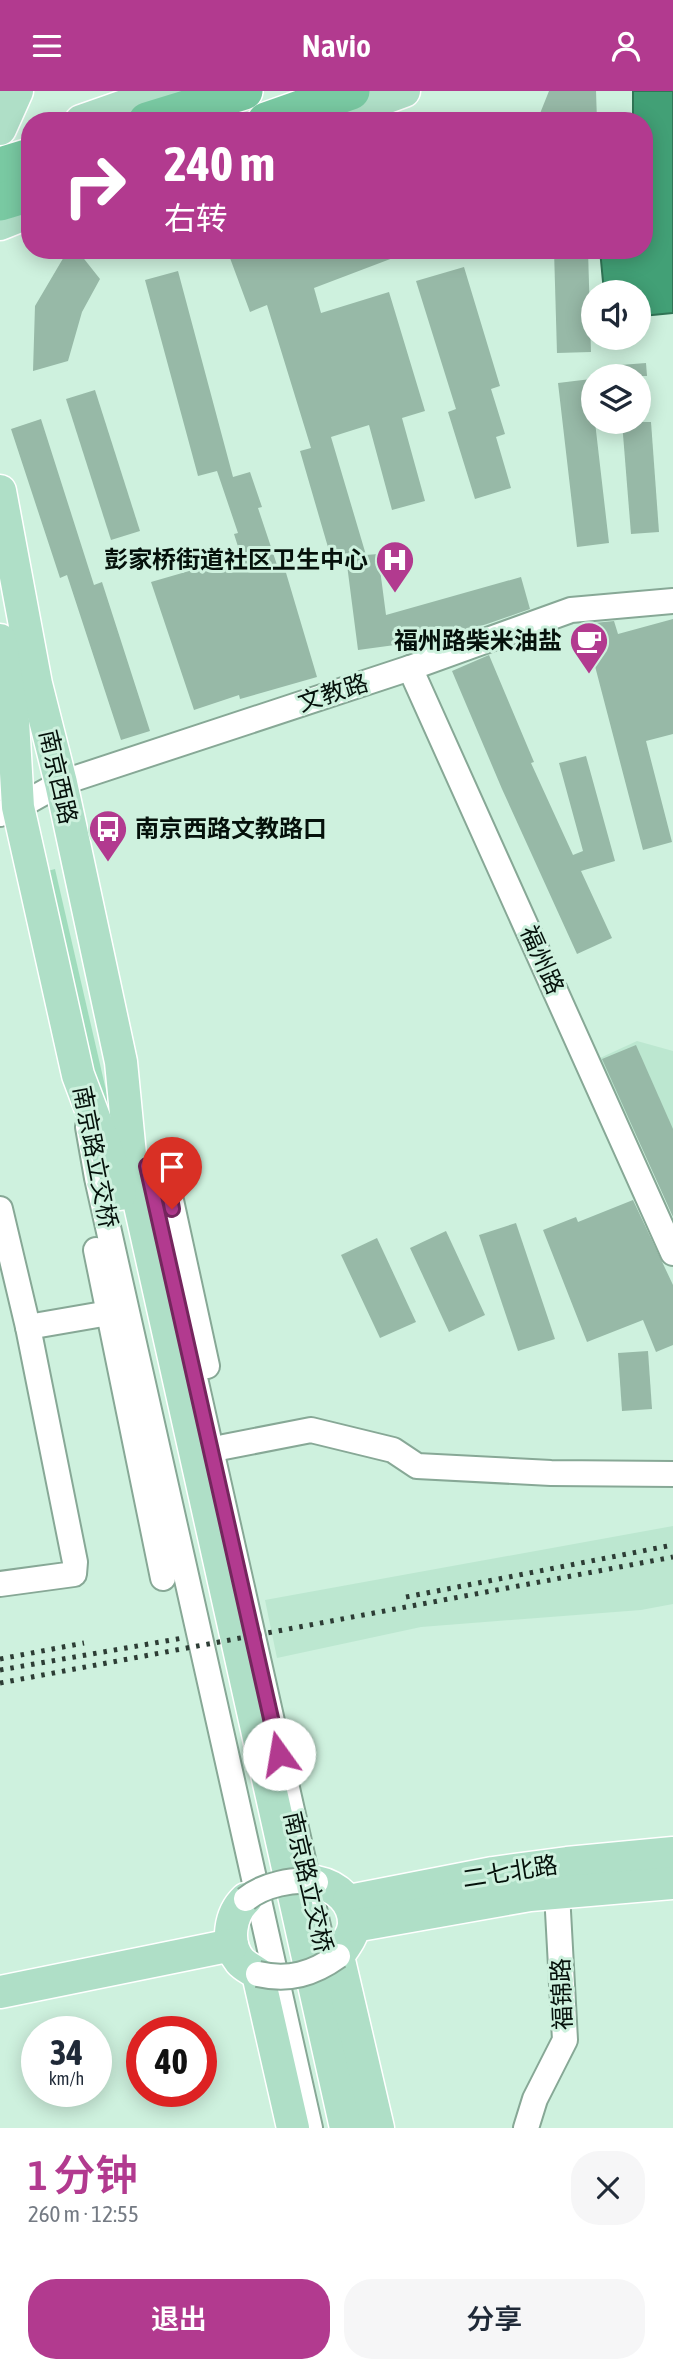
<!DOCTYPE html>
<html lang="zh">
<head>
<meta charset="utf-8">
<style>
  :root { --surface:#fff; --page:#f6f6f7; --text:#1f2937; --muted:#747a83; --accent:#b23a8f }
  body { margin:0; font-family:"Asap Condensed","Noto Sans SC",sans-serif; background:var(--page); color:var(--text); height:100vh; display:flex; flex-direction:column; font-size:26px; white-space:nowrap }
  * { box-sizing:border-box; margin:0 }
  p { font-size:23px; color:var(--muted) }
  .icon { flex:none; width:38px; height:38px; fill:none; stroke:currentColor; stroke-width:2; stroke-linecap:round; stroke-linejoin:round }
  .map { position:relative; height:2037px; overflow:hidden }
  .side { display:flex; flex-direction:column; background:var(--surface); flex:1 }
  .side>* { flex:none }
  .guide { position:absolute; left:21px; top:21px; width:632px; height:147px; border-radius:28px; box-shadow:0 4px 18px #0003; background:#b23a8f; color:#fff; overflow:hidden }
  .controls { position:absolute; left:581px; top:189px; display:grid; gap:14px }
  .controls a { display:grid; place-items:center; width:70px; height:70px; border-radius:50%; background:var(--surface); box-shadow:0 4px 18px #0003; font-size:35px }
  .speed { position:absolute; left:21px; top:1925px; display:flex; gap:14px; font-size:35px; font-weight:700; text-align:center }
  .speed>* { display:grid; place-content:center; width:91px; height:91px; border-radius:50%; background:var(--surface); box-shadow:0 4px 18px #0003; line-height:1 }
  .speed small { font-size:18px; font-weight:400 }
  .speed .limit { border:10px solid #d22; background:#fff; color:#111 }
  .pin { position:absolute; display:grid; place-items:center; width:60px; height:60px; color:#fff; margin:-72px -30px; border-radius:50% 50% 50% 0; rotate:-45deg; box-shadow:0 0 7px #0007 }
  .pin .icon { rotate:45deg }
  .me { position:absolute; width:77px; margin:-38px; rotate:347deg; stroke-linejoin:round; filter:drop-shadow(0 0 5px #0008) }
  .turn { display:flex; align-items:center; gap:24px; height:147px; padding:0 28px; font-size:32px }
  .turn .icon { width:91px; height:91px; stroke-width:2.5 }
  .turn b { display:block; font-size:49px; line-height:60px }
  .round { display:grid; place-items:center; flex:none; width:74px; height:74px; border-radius:28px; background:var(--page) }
  .headline { display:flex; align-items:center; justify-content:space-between; height:119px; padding:0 28px }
  h1 { font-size:42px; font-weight:600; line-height:52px; color:var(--accent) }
  .cta { display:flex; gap:14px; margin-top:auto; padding:14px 28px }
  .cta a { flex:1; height:80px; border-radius:28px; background:var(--accent); color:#fff; font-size:28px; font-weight:600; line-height:80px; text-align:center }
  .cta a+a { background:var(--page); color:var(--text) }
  header { display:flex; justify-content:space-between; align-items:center; height:91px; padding:0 28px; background:var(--accent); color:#fff; font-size:32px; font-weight:600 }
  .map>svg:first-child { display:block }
  .built { fill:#bce7d0 }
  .green { fill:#a1dcbd }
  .water { fill:#42a076; stroke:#307556; stroke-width:2 }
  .building { fill:#97b9a7 }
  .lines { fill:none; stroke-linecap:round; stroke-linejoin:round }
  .minor-casing { stroke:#87a896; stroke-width:28 }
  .major-casing { stroke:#fff; stroke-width:35 }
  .highway-casing { stroke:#fff; stroke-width:40 }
  .minor { stroke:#fff; stroke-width:24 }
  .major { stroke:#afdfc7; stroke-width:32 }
  .highway { stroke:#79c9a2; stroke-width:37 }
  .rail { stroke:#2d3d35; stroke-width:5; stroke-dasharray:3.5 7; stroke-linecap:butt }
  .minor-bridge-casing { stroke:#87a896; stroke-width:28; stroke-linecap:butt }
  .minor-bridge { stroke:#fff; stroke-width:24 }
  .route-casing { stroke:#74265d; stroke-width:18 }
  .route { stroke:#b23a8f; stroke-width:12 }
  .labels { text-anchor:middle; stroke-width:6; stroke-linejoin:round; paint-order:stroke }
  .poi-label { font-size:24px; font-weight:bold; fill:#05110b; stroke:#cef1de; text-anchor:end }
  .street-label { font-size:24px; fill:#05110b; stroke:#cef1de }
</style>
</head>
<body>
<header><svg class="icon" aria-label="menu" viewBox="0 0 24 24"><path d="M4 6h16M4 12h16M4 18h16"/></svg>Navio<svg class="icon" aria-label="person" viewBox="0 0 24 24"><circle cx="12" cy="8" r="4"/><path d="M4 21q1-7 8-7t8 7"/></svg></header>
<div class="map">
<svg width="673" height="2037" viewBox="0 0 673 2037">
  <rect width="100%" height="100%" fill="#cef1de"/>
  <g class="built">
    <path d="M 637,950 L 673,960 L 673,1092 L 660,1096 L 600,967 Z"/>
    <path d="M 673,1435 L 673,1513 L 641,1519 L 421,1536 L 277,1567 L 265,1509 Z"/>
  </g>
  <path class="green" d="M 55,778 L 111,1021 L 101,1023 L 44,781 Z"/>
  <path class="water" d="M 633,0 L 673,0 L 673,222 L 642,225 L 639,225 L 639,201 L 604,201 L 600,159 L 644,159 L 644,30 L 633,30 Z"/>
  <g class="building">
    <path d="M 549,0 L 596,0 L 597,30 L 537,30 Z"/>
    <path d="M 68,159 L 77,159 L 100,188 L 82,221 L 68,270 L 33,280 L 35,215 Z"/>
    <path d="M 227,159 L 414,159 L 314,197 L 321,222 L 389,201 L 425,320 L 402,327 L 425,410 L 392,419 L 369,334 L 331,346 L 366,464 L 378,463 L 386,524 L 521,486 L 530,518 L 487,533 L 397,559 L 395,554 L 358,559 L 346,466 L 332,470 L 300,360 L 311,357 L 267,214 L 250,221 Z"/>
    <path d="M 554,159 L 588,159 L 591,261 L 557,262 Z"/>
    <path d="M 464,176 L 500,295 L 491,298 L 505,343 L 496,346 L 511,397 L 475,408 L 448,321 L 456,318 L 416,190 Z"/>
    <path d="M 178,180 L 233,386 L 250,381 L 262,416 L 258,417 L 278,477 L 284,475 L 317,586 L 240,608 L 239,604 L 194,619 L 151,491 L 241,465 L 234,443 L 238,442 L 217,380 L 198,385 L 145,189 Z"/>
    <path d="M 646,272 L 647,285 L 608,285 L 608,275 Z"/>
    <path d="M 591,288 L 593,331 L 595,331 L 609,452 L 577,456 L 558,292 Z"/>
    <path d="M 95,299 L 140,440 L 111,449 L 66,308 Z"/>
    <path d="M 41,328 L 94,494 L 102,491 L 150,640 L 121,649 L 67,484 L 60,487 L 11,338 Z"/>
    <path d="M 622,331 L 651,331 L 659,441 L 631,443 Z"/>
    <path d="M 673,528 L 673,643 L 646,650 L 672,751 L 643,759 L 584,533 L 614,530 L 618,543 Z"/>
    <path d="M 489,564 L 534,671 L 531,672 L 573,764 L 583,760 L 559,672 L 586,665 L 615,770 L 581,780 L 612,847 L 577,863 L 502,698 L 452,580 Z"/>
    <path d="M 636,954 L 673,1038 L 673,1126 L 602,968 Z"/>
    <path d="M 633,1109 L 673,1194 L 673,1254 L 656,1261 L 643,1229 L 587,1251 L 543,1139 L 576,1126 L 578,1131 Z"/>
    <path d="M 516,1132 L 555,1248 L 518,1260 L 479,1144 Z"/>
    <path d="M 446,1140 L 485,1224 L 449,1241 L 410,1157 Z"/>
    <path d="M 377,1147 L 416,1231 L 380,1247 L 341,1164 Z"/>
    <path d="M 648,1260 L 652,1318 L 622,1320 L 618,1262 Z"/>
  </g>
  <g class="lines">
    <g class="minor-casing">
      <g id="minor">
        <path d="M 410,577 L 673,1162"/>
        <path d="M 0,723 L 18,716 L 61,692 L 410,577 L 571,519 L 673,510"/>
        <path d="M 88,1036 L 97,1087 L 310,2037"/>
        <path d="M 147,1075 L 167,1091 L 207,1275"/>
        <path d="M 0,1118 L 28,1236 L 75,1471 L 74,1483 L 0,1493"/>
        <path d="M 96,1159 L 163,1487"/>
        <path d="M 28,1236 L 109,1222"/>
        <path d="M 188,1256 L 331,1893"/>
        <path d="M 224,1356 L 311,1339 L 393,1359 L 417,1375 L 551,1382 L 673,1383"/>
        <path d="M 526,2037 L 535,2008 L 565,1949 L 557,1802"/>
      </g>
    </g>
    <g class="major-casing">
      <g id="major">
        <path d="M 81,30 L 167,0"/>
        <path d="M 322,30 L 404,0"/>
        <path d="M 0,38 L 17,0"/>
        <path d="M 0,133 L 30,121"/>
        <path d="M 0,400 L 36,593 L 61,692 L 121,971 L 131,1074 L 346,2037"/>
        <path d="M 0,549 L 13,630 L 18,716 L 78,984 L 115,1082 L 120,1103"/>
        <path d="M 316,1791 C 337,1795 355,1811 354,1834 C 353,1845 344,1856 338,1865 L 378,2037"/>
        <path d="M 246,1808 C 230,1823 225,1852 240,1870 C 244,1875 253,1879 258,1883 L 293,2037"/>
        <path d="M 349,1810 L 493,1782 L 567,1772 L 673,1762"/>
        <path d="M 354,1835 L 530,1804 L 673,1792"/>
        <path d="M 0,1901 L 232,1854"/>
      </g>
    </g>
    <g class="highway-casing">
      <g id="highway">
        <path d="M 147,30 L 244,0"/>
        <path d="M 266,30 L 351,0"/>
        <path d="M 0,75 L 30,66"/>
        <path d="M 0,111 L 30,102"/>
      </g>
    </g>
    <use href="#minor" class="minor"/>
    <use href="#major" class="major"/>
    <use href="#highway" class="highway"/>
    <g class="rail">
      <path d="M 406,1506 L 673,1454"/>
      <path d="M 0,1568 L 84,1552"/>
      <path d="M 0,1579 L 183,1547"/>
      <path d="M 0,1592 L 673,1466"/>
    </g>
    <g class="minor-bridge-casing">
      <g id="minor-bridge">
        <path d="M 246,1808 C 263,1794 294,1787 316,1791"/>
        <path d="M 258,1883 C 289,1890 313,1883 338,1865"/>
      </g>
    </g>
    <use href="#minor-bridge" class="minor-bridge"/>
  </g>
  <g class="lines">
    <g class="route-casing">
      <path id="route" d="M 172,1118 L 167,1091 L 147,1075 L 279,1663"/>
    </g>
    <use href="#route" class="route"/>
  </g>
  <defs>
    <g id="hospital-pin" transform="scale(2.0125)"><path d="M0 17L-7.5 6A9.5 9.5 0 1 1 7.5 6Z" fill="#b23a8f" stroke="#cef1de"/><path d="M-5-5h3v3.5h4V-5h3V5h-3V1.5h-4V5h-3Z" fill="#fff"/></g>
    <g id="cafe-pin" transform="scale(2.0125)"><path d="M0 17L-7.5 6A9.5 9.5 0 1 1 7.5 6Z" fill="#b23a8f" stroke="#cef1de"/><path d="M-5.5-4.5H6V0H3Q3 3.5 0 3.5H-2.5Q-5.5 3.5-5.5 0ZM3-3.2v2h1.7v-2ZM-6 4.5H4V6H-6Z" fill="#fff"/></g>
    <g id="bus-pin" transform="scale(2.0125)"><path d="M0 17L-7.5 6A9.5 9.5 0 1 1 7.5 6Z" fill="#b23a8f" stroke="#cef1de"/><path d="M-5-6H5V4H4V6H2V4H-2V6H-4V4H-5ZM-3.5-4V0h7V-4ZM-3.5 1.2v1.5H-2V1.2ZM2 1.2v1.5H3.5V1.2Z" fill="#fff"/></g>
  </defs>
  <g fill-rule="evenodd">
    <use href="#hospital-pin" x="395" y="469"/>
    <use href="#cafe-pin" x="589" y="550"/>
    <use href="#bus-pin" x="108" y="738"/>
  </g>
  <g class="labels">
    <g class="poi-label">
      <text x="368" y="477">彭家桥街道社区卫生中心</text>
      <text x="562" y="558">福州路柴米油盐</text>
      <text x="135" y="746" text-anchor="start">南京西路文教路口</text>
    </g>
    <g class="street-label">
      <text transform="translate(333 602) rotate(-18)" y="8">文教路</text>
      <text transform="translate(58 686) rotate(77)" y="8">南京西路</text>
      <text transform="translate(542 869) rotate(66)" y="8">福州路</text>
      <text transform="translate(95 1066) rotate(79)" y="8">南京路立交桥</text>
      <text transform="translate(510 1781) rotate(-9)" y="8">二七北路</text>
      <text transform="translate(308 1791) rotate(77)" y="8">南京路立交桥</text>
      <text transform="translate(562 1903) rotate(-92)" y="8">福锦路</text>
    </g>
  </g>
</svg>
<div class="controls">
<a><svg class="icon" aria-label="sound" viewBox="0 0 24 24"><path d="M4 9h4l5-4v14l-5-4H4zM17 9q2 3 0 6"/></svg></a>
<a><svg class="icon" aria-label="layers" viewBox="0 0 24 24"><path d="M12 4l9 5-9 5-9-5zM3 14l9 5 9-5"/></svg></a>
</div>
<div class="speed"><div>34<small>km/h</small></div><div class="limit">40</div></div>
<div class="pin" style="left:172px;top:1118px;background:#d93025"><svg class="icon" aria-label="arrive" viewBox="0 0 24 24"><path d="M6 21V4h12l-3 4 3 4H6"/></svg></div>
<svg class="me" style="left:279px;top:1663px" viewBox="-20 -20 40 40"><circle r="19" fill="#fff"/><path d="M0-13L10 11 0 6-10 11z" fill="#b23a8f"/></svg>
<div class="guide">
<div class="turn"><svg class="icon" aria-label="right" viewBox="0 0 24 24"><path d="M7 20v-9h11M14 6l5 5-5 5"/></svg><div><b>240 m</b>右转</div></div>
</div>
</div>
<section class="side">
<div class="headline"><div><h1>1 分钟</h1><p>260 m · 12:55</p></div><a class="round"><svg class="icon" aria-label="close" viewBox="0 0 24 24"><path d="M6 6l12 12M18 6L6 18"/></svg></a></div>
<div class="cta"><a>退出</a><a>分享</a></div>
</section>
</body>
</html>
